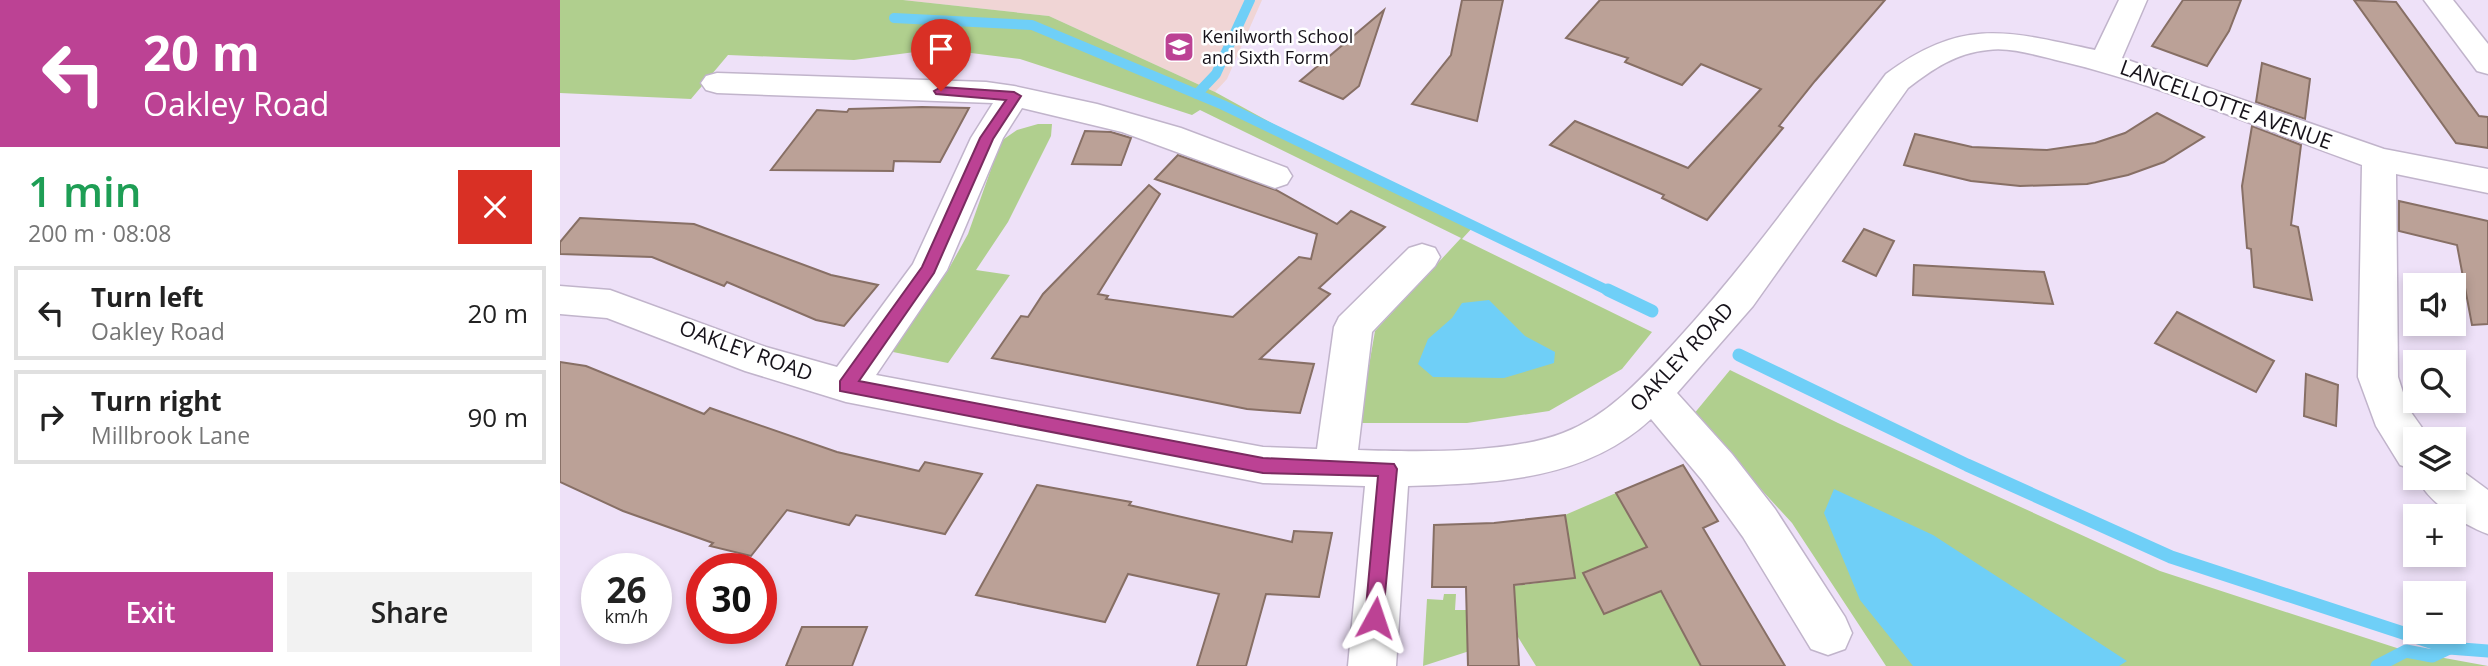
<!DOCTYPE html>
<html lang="en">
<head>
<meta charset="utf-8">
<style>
  :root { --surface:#fff; --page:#f2f2f2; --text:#222; --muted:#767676; --line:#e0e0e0; --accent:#bc4294 }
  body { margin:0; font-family:"Open Sans",sans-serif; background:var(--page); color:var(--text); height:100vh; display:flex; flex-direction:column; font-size:26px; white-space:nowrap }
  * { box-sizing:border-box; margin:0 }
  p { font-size:23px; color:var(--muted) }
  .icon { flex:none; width:38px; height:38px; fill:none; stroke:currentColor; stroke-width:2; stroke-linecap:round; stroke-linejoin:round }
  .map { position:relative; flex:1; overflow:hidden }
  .sheet { display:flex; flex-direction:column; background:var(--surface); width:560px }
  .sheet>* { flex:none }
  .banner { background:#bc4294; color:#fff; overflow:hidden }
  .fabs { position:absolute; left:1843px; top:273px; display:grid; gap:14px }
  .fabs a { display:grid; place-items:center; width:63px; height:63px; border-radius:0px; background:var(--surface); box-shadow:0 4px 10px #0003; font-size:35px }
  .speed { position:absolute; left:21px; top:553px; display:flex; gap:14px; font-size:35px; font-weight:700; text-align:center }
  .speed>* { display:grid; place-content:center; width:91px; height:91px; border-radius:50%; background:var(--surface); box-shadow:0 4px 10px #0003; line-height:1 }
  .speed small { font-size:18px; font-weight:400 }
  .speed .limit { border:10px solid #d22; background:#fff; color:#111 }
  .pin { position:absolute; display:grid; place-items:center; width:60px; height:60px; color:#fff; margin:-72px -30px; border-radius:50% 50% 50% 0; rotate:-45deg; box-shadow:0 0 7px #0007 }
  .pin .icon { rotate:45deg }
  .me { position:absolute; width:77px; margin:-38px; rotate:5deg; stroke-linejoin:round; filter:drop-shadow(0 0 5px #0008) }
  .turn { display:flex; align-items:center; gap:24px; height:147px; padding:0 28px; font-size:32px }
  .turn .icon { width:91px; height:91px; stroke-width:2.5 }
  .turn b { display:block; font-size:49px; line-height:60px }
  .round { display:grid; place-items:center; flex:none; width:74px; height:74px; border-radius:0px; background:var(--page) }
  .summary { display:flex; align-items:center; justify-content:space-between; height:119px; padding:0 28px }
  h1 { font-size:42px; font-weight:600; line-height:52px; color:#1e9e55 }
  .primary-button { display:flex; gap:14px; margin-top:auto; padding:14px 28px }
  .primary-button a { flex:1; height:80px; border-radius:0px; background:var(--accent); color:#fff; font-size:28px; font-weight:600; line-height:80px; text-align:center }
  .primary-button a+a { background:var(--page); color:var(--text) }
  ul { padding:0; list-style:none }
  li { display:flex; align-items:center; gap:21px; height:94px; margin:0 14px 10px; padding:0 14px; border:4px solid var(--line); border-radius:0px }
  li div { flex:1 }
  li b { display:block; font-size:26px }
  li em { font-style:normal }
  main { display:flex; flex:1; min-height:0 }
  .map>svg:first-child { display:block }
  .education { fill:#f0d5d5 }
  .green { fill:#b0cf8e }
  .water { fill:#6fcff7 }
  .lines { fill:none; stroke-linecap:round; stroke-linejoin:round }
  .stream-far1 { stroke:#6fcff7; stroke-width:10 }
  .stream { stroke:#6fcff7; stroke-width:13 }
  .building { fill:#bba197; stroke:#876f65; stroke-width:2 }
  .minor-casing { stroke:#c1b4cb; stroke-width:3 }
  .minor { fill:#fff; fill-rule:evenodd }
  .route { fill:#bc4294; stroke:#7a2b60; stroke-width:2 }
  .labels { text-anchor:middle; stroke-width:5; stroke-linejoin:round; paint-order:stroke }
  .far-poi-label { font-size:18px; fill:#16121a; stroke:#fff; text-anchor:start }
  .street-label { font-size:21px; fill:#16121a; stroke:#fff }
</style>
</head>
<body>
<main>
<section class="sheet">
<div class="banner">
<div class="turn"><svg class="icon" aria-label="left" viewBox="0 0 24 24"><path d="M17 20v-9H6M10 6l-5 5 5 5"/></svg><div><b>20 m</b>Oakley Road</div></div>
</div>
<div class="summary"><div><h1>1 min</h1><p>200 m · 08:08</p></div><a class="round" style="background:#d93025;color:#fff"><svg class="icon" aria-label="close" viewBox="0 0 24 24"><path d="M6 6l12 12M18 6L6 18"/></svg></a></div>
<ul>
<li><svg class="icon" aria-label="left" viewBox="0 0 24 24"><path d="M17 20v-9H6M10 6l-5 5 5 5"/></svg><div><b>Turn left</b><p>Oakley Road</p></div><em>20 m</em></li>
<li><svg class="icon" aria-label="right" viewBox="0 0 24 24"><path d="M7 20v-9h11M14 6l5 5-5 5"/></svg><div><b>Turn right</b><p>Millbrook Lane</p></div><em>90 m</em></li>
</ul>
<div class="primary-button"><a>Exit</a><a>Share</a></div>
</section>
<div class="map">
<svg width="1928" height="666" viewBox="0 0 1928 666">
  <rect width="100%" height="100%" fill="#eee1f8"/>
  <path class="education" d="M 296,0 L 702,0 L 667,79 L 655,92 L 489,16 L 343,0 Z"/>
  <g class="green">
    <path d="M 0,0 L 343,0 L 489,16 L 655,92 L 786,164 L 914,226 L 902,239 L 1092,332 L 1062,369 L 989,411 L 907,423 L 799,423 L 815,331 L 901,238 L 640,110 L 632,115 L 460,59 L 378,49 L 294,60 L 168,55 L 131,99 L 0,93 Z"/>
    <path d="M 478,124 L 492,124 L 491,136 L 448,222 L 416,270 L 450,275 L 388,363 L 328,351 L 387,272 L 408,234 L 441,141 L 457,130 Z"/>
    <path d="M 1170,370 L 1278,423 L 1600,571 L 1846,651 L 1928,666 L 1326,666 L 1232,523 L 1133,415 Z"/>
    <path d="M 1056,493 L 1068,513 L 1109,542 L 1023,573 L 1045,614 L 1100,591 L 1141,666 L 976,666 L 958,637 L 954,586 L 1015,578 L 1005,515 Z"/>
    <path d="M 884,594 L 896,594 L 895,610 L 906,610 L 907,640 L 925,639 L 925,646 L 863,666 L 867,599 L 883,600 Z"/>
  </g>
  <g class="water">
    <path d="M 929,300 L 965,336 L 995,352 L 994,363 L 944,378 L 873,377 L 858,364 L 868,339 L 892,318 L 902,303 Z"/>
    <path d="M 1274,489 L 1373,535 L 1567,661 L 1559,666 L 1353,666 L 1300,600 L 1264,513 Z"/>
  </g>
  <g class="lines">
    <g class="stream-far1">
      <path d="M 334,18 L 472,25 L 663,105 L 1051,292"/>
      <path d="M 637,94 L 656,74 L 690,0"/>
    </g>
    <g class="stream">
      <path d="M 1048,290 L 1092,311"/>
      <path d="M 1179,355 L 1407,465 L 1611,557 L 1889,648 L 1928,651"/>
      <path d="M 1817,666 L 1846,651 L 1872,656 L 1889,648"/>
    </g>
  </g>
  <g class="building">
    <path d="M 902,0 L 943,0 L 917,121 L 852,104 L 891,55 Z"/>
    <path d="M 1040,0 L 1325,0 L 1255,81 L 1219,126 L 1223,128 L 1147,220 L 1102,198 L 1104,195 L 990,145 L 1015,121 L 1128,168 L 1201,89 L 1141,64 L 1122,85 L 1065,62 L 1068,58 L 1006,38 Z"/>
    <path d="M 1623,0 L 1681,0 L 1669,31 L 1647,66 L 1592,46 Z"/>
    <path d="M 1794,0 L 1836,2 L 1919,116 L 1928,117 L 1928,148 L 1896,143 Z"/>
    <path d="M 824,10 L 799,86 L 783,99 L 740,81 Z"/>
    <path d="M 1702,63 L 1750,79 L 1745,119 L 1696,102 Z"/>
    <path d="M 362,107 L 409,108 L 380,162 L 334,161 L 333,171 L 211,170 L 257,110 L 287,112 L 289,109 Z"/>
    <path d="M 1597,113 L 1644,137 L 1604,162 L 1568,175 L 1527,184 L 1460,186 L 1411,181 L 1344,165 L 1355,134 L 1412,147 L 1487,150 L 1535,143 L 1565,133 Z"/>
    <path d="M 1692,126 L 1741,145 L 1731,225 L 1738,227 L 1752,300 L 1694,287 L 1691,249 L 1687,248 L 1682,186 Z"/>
    <path d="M 525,131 L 551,132 L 571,138 L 561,165 L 512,164 Z"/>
    <path d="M 618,155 L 716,190 L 777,224 L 791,211 L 825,227 L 759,288 L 770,294 L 700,359 L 754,364 L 740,413 L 687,409 L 432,358 L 461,316 L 468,317 L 483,294 L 589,185 L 600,194 L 538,294 L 548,296 L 546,299 L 673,317 L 739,257 L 751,259 L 757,234 L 595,179 Z"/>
    <path d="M 1839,201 L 1928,221 L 1928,324 L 1912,325 L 1897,245 L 1839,231 Z"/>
    <path d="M 20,218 L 134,224 L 271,275 L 318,285 L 284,326 L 256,320 L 167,282 L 164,286 L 92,257 L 0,254 L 0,242 Z"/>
    <path d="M 1304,229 L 1334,241 L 1316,276 L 1283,261 Z"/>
    <path d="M 1354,265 L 1484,272 L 1493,304 L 1353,295 Z"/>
    <path d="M 1617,312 L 1714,361 L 1696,392 L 1595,343 Z"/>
    <path d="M 0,362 L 26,366 L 144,414 L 150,408 L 277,452 L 359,471 L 365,462 L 422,474 L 385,534 L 296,515 L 289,525 L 227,510 L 191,556 L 150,546 L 153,543 L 63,511 L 0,482 Z"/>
    <path d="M 1746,374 L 1778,385 L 1776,426 L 1744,416 Z"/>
    <path d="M 1123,465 L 1158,521 L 1143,528 L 1225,666 L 1141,666 L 1101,591 L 1044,614 L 1023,573 L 1087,547 L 1056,493 Z"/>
    <path d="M 477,485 L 571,502 L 569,505 L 732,542 L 734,531 L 772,533 L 759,597 L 706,594 L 686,666 L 637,666 L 659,594 L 568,574 L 545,622 L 416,595 Z"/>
    <path d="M 1005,515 L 1015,578 L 954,585 L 959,666 L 908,666 L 906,587 L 872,587 L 874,525 L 934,523 Z"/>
    <path d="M 242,627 L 307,627 L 292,666 L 226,666 Z"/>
  </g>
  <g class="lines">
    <g class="minor-casing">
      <g id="minor">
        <path d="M 1559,0 L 1587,0 L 1562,58 L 1824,149 L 1928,169 L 1928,193 L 1836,174 L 1838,377 L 1848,408 L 1870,439 L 1855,439 L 1855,470 L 1840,465 L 1816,426 L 1798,377 L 1802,165 C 1701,129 1600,84 1496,60 C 1475,55 1450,47 1428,50 C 1396,53 1373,69 1348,88 L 1193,306 L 1117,393 L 1172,454 L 1215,509 L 1285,617 L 1292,633 L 1285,649 L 1268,655 L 1251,649 L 1183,537 L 1142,480 L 1091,419 C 1024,481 934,483 848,486 L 836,666 L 788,666 L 805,486 L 703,483 L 286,402 L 185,371 L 47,318 L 0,314 L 0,286 L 50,290 L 206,347 L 277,367 L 353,264 L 411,138 L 433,103 L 157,93 L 146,90 L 141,83 L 146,76 L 157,73 L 426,82 L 454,86 L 537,104 L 621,128 L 727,168 L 732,176 L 727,184 L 715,188 L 562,132 L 462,108 L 443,138 L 387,270 L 316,375 L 703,447 L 757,449 L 774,327 L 779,317 L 849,248 L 862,244 L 875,248 L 880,257 L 875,266 L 812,332 L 798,450 C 856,452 949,454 1003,433 C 1050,415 1084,376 1117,340 C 1193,257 1258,164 1326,74 C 1403,17 1448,31 1535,50 Z"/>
        <path d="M 1864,0 L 1893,0 L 1928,44 L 1928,74 L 1917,71 Z"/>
        <path d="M 1894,465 L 1928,490 L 1928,534 C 1903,525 1868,502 1857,478 L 1894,478 Z"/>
      </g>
    </g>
    <use href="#minor" class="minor"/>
  </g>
  <path class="route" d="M 381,87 L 454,92 L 461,96 L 433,139 L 374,273 L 299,381 L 703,458 L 834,464 L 837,469 L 822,625 L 815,628 L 808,625 L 805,618 L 818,476 L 703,473 L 280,391 L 280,381 L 362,267 L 420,138 L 446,100 L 376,94 L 374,91 Z"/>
  <defs>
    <g id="school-square" transform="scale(1.575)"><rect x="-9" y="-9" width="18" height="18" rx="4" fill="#bc4294" stroke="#fff"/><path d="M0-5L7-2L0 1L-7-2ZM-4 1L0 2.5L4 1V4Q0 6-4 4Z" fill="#fff"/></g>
  </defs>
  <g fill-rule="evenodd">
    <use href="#school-square" x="619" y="47"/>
  </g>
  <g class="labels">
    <g class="far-poi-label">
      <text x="642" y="43">Kenilworth School<tspan x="642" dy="21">and Sixth Form</tspan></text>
    </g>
    <g class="street-label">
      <text transform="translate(1666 105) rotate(20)" y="7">LANCELLOTTE AVENUE</text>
      <text transform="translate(186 351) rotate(20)" y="7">OAKLEY ROAD</text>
      <text transform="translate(1122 357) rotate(-47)" y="7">OAKLEY ROAD</text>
    </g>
  </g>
</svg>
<div class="fabs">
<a><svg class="icon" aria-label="sound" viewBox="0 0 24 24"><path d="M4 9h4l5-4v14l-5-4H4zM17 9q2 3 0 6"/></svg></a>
<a><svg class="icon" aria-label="search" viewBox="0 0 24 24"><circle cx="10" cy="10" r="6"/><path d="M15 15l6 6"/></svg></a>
<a><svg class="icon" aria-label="layers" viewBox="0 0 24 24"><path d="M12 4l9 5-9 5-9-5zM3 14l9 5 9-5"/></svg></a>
<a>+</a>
<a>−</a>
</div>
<div class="speed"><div>26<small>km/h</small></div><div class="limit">30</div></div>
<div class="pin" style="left:381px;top:91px;background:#d93025"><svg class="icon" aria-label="arrive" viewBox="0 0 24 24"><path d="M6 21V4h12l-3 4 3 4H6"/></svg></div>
<svg class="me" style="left:815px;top:618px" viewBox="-20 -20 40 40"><path d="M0-17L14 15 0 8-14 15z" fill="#bc4294" stroke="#fff" stroke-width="4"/></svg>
</div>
</main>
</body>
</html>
